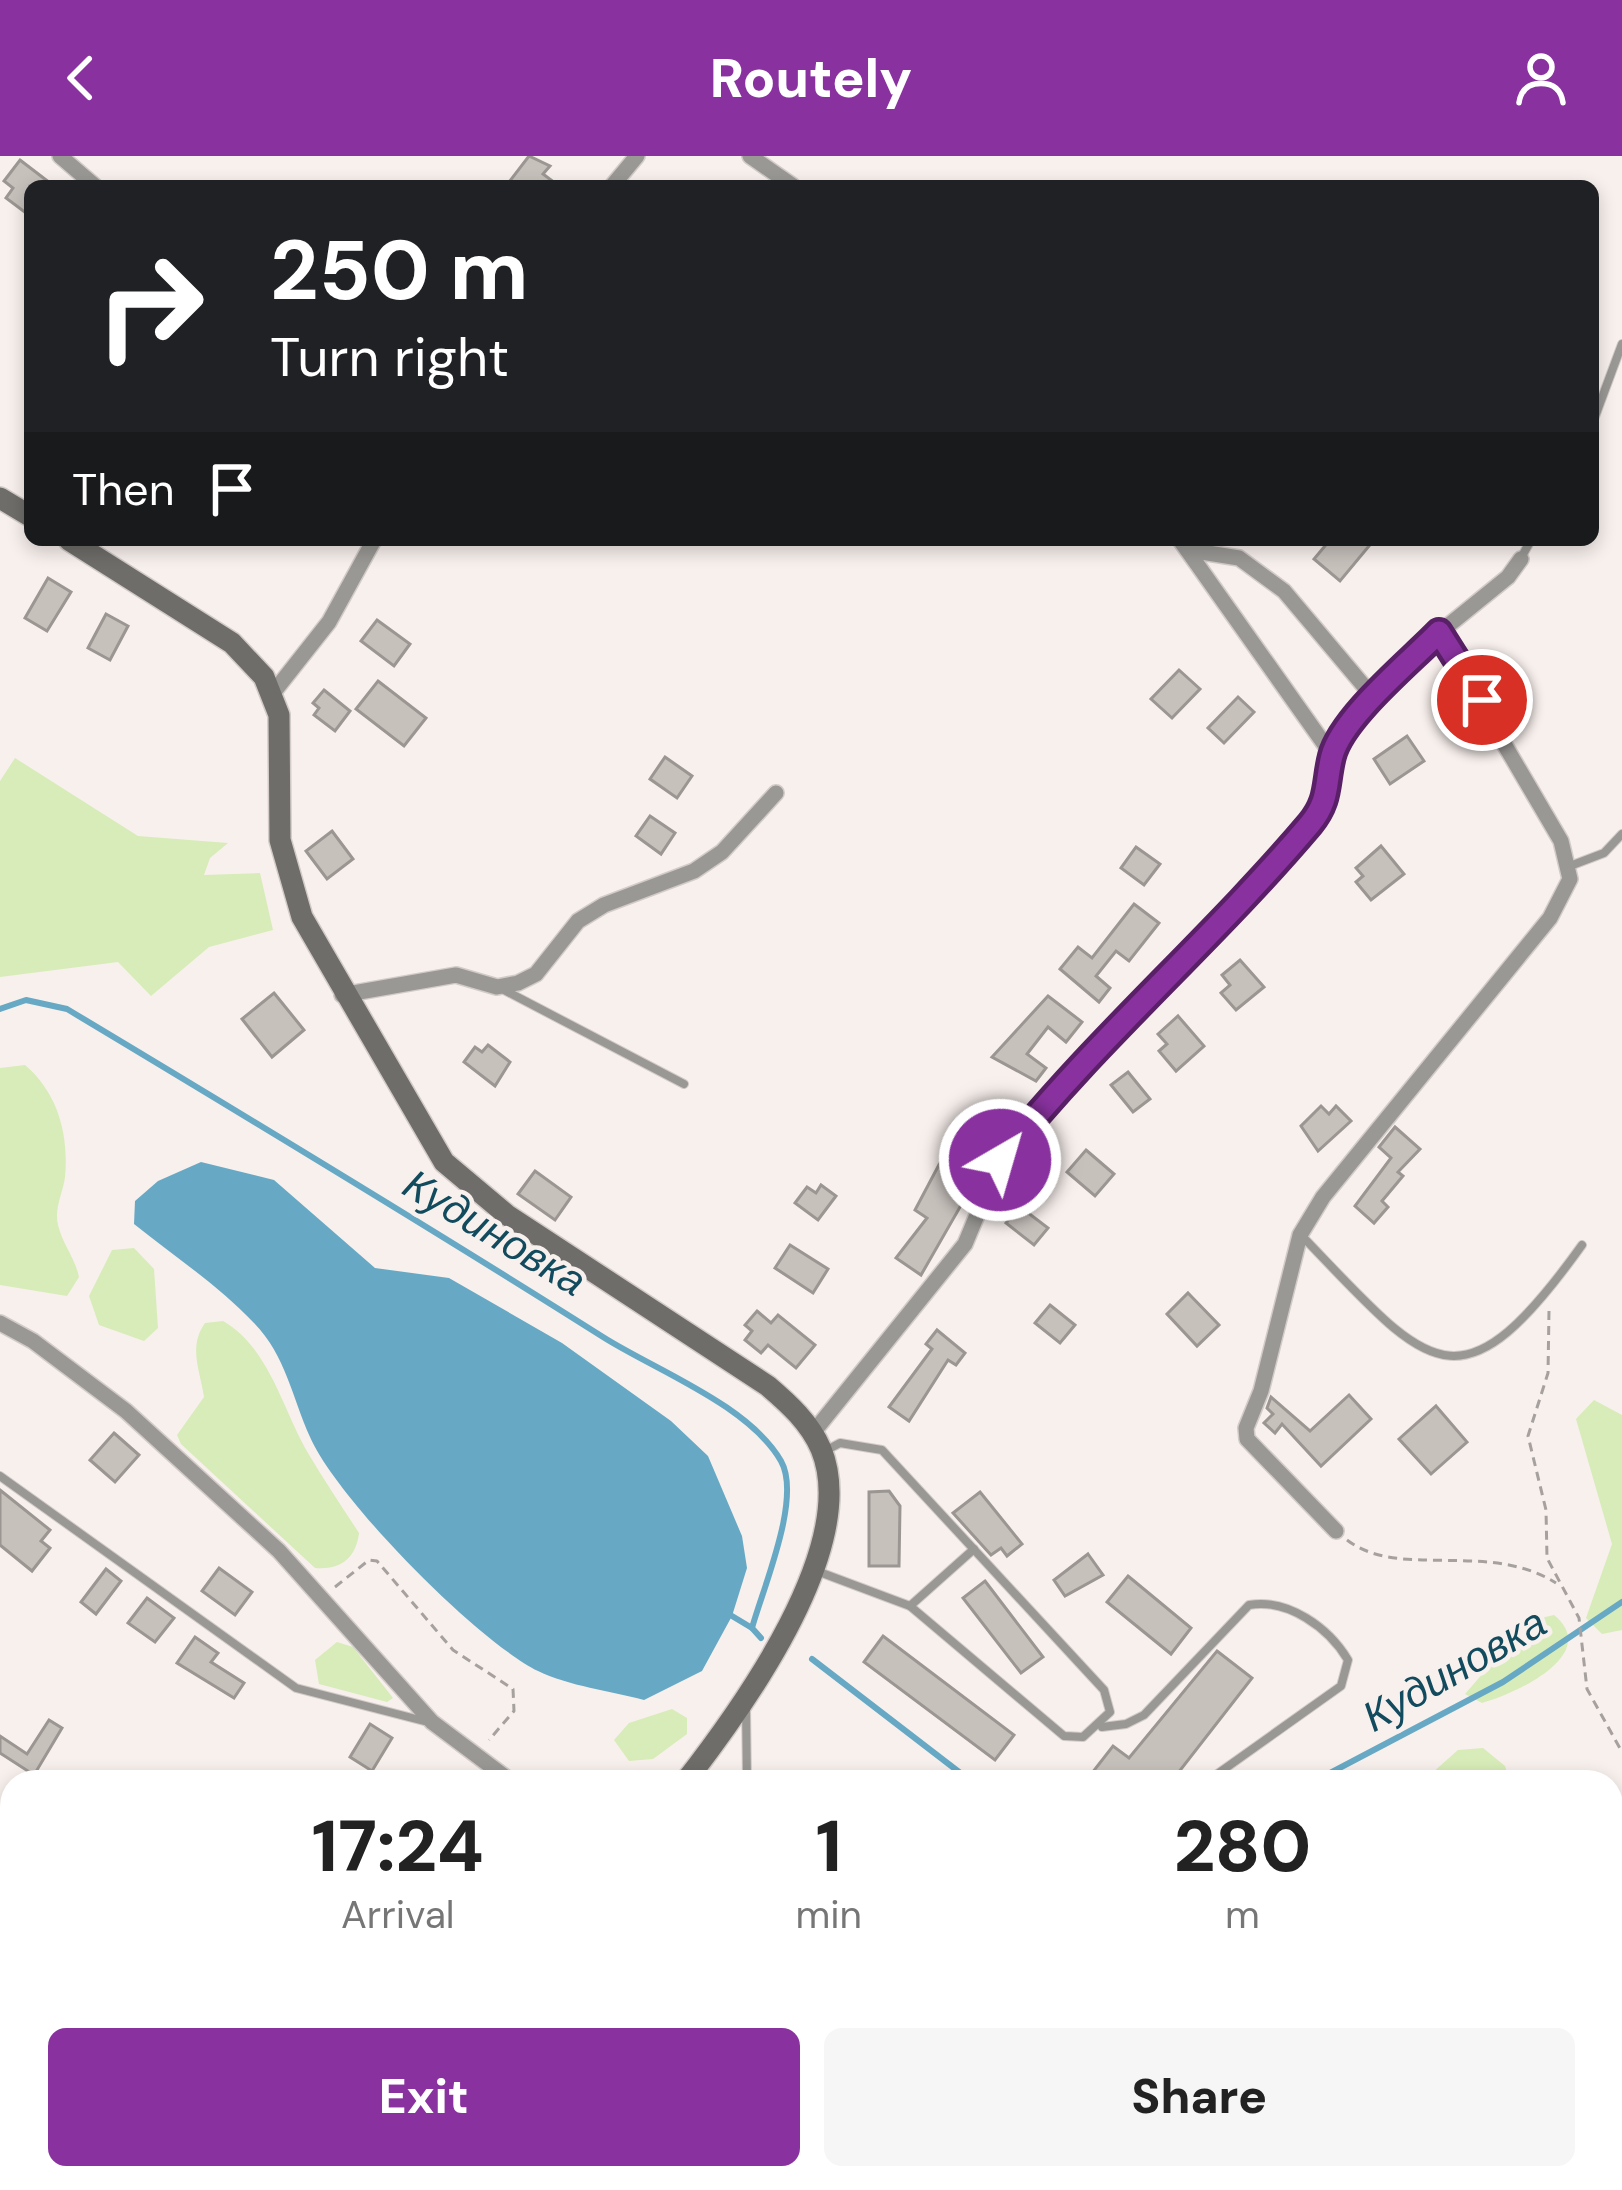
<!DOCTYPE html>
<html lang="en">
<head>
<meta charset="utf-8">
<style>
  :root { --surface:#fff; --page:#f6f6f6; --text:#222; --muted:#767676; --accent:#89329f }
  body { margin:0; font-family:"DM Sans",sans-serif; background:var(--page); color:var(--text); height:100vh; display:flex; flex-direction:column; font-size:45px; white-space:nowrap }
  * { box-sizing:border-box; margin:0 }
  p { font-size:39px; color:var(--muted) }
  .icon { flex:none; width:66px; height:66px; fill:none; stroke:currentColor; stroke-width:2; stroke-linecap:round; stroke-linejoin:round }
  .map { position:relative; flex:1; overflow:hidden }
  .panel { position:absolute; left:0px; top:1614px; width:1623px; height:420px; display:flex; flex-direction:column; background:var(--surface); border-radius:36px 36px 0 0; box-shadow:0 6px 18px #0003 }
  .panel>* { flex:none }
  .hud { position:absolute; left:24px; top:24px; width:1575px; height:366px; border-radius:18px; box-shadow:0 6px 18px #0003; background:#202124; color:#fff; overflow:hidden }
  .pin { position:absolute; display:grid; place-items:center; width:102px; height:102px; color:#fff; margin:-51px; border:6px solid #fff; border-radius:50%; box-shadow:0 3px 12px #0007 }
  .me { position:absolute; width:132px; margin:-66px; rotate:38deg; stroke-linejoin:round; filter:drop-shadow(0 0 9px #0008) }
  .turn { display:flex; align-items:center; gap:42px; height:252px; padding:0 48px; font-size:54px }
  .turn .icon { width:156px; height:156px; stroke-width:2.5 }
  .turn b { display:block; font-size:84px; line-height:102px }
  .then { display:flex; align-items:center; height:114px; padding:0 48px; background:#0003; gap:24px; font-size:45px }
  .eta { display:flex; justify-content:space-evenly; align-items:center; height:204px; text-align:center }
  .eta b { font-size:72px; font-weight:800; line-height:84px }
  .cta { display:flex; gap:24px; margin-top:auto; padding:24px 48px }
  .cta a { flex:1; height:138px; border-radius:18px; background:var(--accent); color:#fff; font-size:48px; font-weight:800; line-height:138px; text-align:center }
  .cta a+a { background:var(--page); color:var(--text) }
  header { display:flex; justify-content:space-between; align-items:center; height:156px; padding:0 48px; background:var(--accent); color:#fff; font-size:54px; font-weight:800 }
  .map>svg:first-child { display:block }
  .green { fill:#d7ecb8 }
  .water { fill:#67a9c4 }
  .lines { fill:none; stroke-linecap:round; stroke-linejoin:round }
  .stream { stroke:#67a9c4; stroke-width:6 }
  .building { fill:#c7c1bc; stroke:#9b9691; stroke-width:3 }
  .lane-casing { stroke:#d2cbc8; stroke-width:10 }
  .street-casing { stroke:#d2cbc8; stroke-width:18 }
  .secondary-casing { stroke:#d2cbc8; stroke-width:24 }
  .path { stroke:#a6a19e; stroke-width:3; stroke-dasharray:9 6; stroke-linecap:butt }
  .lane { stroke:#999895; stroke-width:8 }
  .street { stroke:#999895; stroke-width:15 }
  .secondary { stroke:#6f6d69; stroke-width:21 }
  .route-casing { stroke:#592067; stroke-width:30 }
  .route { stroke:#89329f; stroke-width:21 }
  .labels { text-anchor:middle; stroke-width:9; stroke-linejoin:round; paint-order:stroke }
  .water-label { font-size:42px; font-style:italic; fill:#134b5e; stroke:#f8f0ed }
</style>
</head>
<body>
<header><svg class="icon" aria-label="back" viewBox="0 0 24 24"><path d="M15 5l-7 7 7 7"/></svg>Routely<svg class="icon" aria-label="person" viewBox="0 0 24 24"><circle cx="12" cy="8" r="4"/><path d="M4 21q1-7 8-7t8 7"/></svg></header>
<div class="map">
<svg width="1622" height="2034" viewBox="0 0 1622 2034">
  <rect width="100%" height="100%" fill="#f8f0ed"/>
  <g class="green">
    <path d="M 15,602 L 138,680 L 228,687 L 210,702 L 204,719 L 260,717 L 273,774 L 209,791 L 151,840 L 118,806 L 0,821 L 0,625 Z"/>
    <path d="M 25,909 C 58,937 69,979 65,1021 C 63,1037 54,1052 58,1069 C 62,1087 75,1102 79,1121 L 67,1140 L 0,1129 L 0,912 Z"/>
    <path d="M 134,1092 L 154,1113 L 158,1172 L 144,1185 L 99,1169 L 89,1140 L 112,1094 Z"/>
    <path d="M 223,1165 C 269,1191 283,1254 308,1297 C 324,1324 342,1351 359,1377 C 356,1402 341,1414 315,1412 L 181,1288 L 177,1279 L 204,1241 C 200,1214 188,1191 205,1167 Z"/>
    <path d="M 1594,1244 L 1622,1259 L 1622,1474 L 1602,1478 L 1586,1462 L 1612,1388 L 1576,1263 Z"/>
    <path d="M 1554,1459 C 1602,1498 1515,1538 1482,1547 L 1465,1538 L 1528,1465 Z"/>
    <path d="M 337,1486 L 353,1491 L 393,1542 L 387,1546 L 319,1528 L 315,1504 Z"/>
    <path d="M 672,1553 L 687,1562 L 687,1578 L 653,1603 L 629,1605 L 614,1584 L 629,1567 Z"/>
    <path d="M 1483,1592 L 1505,1610 L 1510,1626 L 1422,1626 L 1458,1594 Z"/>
    <path d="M 1622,1837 L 1622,2034 L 1545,2034 L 1545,2022 L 1611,2022 L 1611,1864 Z"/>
  </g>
  <path class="water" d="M 201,1006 L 274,1024 L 375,1112 L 449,1122 L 562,1187 L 671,1265 L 708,1300 L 742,1380 L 747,1412 L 732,1460 L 702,1515 L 644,1544 C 610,1535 569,1530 538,1515 C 477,1485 337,1343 310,1281 C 292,1241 286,1200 254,1167 C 219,1130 174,1100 134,1068 L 135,1045 L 158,1025 Z"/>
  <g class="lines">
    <g class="stream">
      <path d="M 0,853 L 26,844 L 67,853 C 247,961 426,1069 603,1181 C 655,1214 749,1249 781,1305 C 802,1342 763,1432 752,1472 L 761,1482"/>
      <path d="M 732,1460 L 752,1472"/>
      <path d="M 812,1503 L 972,1626"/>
      <path d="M 1313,1626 L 1503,1526 L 1622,1446"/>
    </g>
  </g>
  <g class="building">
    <path d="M 529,0 L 550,10 L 543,18 L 559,30 L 506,30 Z"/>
    <path d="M 20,4 L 54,30 L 30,30 L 30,60 L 6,42 L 13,32 L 4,25 Z"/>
    <path d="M 1330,384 L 1374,384 L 1340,425 L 1314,403 Z"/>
    <path d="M 48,422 L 71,436 L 47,475 L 25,462 Z"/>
    <path d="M 106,458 L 128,470 L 110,504 L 88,492 Z"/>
    <path d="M 377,464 L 410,488 L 394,510 L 361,485 Z"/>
    <path d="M 1179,514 L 1200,533 L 1172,562 L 1151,543 Z"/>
    <path d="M 378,525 L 426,562 L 404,590 L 356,553 Z"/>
    <path d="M 324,534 L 350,555 L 335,575 L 314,559 L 319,552 L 313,547 Z"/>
    <path d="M 1238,541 L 1254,556 L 1224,587 L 1208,572 Z"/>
    <path d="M 1407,580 L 1424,605 L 1390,628 L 1374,603 Z"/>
    <path d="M 665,601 L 692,620 L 677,642 L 650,623 Z"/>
    <path d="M 650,660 L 675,677 L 661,698 L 636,680 Z"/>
    <path d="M 332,675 L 353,703 L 327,723 L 306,695 Z"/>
    <path d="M 1381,690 L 1404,718 L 1371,744 L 1356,726 L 1363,720 L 1356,712 Z"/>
    <path d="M 1136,691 L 1160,708 L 1144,729 L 1121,712 Z"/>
    <path d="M 1134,748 L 1159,767 L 1129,805 L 1116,795 L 1096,820 L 1110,832 L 1099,846 L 1060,813 L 1078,791 L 1092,802 Z"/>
    <path d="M 1240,804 L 1264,831 L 1236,854 L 1221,837 L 1230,829 L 1222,819 Z"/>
    <path d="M 274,837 L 304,874 L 272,901 L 242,863 Z"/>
    <path d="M 1048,840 L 1082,866 L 1066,886 L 1048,871 L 1027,898 L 1046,912 L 1036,925 L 992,901 Z"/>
    <path d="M 1178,860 L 1204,890 L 1176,915 L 1159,895 L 1167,888 L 1158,878 Z"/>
    <path d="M 488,889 L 510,906 L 495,930 L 464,906 L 475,891 L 482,896 Z"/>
    <path d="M 1128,916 L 1150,943 L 1133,956 L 1111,929 Z"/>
    <path d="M 1321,950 L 1329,958 L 1336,950 L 1351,965 L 1318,995 L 1301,970 Z"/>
    <path d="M 1395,971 L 1420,993 L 1398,1016 L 1403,1020 L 1382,1045 L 1388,1051 L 1374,1067 L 1355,1050 L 1391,1002 L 1379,991 Z"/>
    <path d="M 951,986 L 987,1004 L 921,1119 L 896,1102 L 927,1062 L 915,1054 Z"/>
    <path d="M 1086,994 L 1114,1018 L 1095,1040 L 1067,1016 Z"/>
    <path d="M 535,1015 L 571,1041 L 555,1064 L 518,1038 Z"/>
    <path d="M 821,1029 L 836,1040 L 818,1064 L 795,1047 L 807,1031 L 816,1037 Z"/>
    <path d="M 1019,1050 L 1048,1072 L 1034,1089 L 1006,1067 Z"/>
    <path d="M 790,1089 L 828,1113 L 813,1137 L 775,1112 Z"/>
    <path d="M 1188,1137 L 1219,1169 L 1197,1190 L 1167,1158 Z"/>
    <path d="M 1050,1149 L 1075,1169 L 1060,1187 L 1035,1167 Z"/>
    <path d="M 757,1155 L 771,1167 L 778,1159 L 815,1189 L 796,1212 L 768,1189 L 761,1197 L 745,1184 L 752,1175 L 745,1169 Z"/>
    <path d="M 937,1174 L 965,1197 L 956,1209 L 948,1204 L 909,1265 L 889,1251 L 932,1193 L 926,1188 Z"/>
    <path d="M 1349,1239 L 1371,1263 L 1321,1310 L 1282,1268 L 1275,1277 L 1264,1267 L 1273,1258 L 1267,1252 L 1271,1241 L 1310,1275 Z"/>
    <path d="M 1436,1250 L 1467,1286 L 1431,1318 L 1399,1283 Z"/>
    <path d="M 114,1277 L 139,1299 L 115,1326 L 90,1304 Z"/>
    <path d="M 0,1334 L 50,1374 L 41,1385 L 50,1392 L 32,1415 L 0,1389 Z"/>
    <path d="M 889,1335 L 900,1350 L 899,1410 L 869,1410 L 869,1336 Z"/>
    <path d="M 980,1336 L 1022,1388 L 1007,1400 L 1001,1392 L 991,1399 L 953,1357 Z"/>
    <path d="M 1088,1398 L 1103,1419 L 1065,1440 L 1054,1424 Z"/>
    <path d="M 219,1412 L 252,1436 L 235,1459 L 202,1435 Z"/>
    <path d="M 106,1413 L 121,1425 L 96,1458 L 81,1446 Z"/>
    <path d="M 1128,1420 L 1191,1472 L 1171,1498 L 1107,1446 Z"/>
    <path d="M 985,1425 L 1043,1501 L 1021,1517 L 963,1442 Z"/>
    <path d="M 147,1442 L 174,1462 L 155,1486 L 128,1467 Z"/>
    <path d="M 883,1480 L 1014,1579 L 995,1604 L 864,1506 Z"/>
    <path d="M 195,1481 L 218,1497 L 211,1506 L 244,1527 L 234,1542 L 177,1507 Z"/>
    <path d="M 1217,1495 L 1252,1522 L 1171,1626 L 1085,1626 L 1113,1590 L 1129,1602 Z"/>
    <path d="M 49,1564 L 62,1572 L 34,1619 L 0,1597 L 0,1580 L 27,1598 Z"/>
    <path d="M 370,1568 L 392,1582 L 372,1615 L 350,1601 Z"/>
  </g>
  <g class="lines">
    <g class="lane-casing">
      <g id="lane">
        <path d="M 1593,266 L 1622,188"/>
        <path d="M 1521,402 L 1531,384"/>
        <path d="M 1570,710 L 1604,697 L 1622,678"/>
        <path d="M 504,834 L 684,928"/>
        <path d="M 1302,1080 C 1429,1212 1458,1262 1582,1089"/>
        <path d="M 0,1320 L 296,1532 L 424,1565"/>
        <path d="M 814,1414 L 910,1450 L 1064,1580 L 1083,1581 L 1110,1556 L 1104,1534 L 882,1294 L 840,1287 L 825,1295"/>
        <path d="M 910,1450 L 974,1393"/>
        <path d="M 746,1550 L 747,1626"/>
        <path d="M 1102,1571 L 1126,1568 L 1144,1559 L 1249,1449 C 1288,1442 1329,1472 1348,1504 L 1341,1530 L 1206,1626"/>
        <path d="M 1611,1844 L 1622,1817"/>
        <path d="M 1508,2034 L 1529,2022"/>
      </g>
    </g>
    <g class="street-casing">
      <g id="street">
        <path d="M 60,0 L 95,30"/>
        <path d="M 750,0 L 793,30"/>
        <path d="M 612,30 L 637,0"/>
        <path d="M 1180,384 L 1332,599"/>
        <path d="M 1189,394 L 1239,402 L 1284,435 L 1374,542"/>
        <path d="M 273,537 L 329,466 L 374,384"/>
        <path d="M 342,839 L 456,819 L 497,831 L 518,827 L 536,818 L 578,765 L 604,749 L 694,715 L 722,696 L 776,637"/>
        <path d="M 0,1167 L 33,1185 L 126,1255 L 279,1395 L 432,1566 L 512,1626"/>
        <path d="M 812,1278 L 965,1088 L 1000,1004 L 1063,924 L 1245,742 L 1315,662 L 1332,626 L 1332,599 L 1374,542 L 1439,477 L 1508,421 L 1521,403"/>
        <path d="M 1336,1375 L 1247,1283 L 1246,1272 L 1261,1235 L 1300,1079 L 1323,1041 L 1550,762 L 1570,723 L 1561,685 L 1439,477"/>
        <path d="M 0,1658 L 12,1660"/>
        <path d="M 552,2022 L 564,2034"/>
        <path d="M 357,2034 L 363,2022"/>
      </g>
    </g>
    <g class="secondary-casing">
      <g id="secondary">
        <path d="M 0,342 L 30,360"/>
        <path d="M 69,384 L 232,487 L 264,521 L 279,559 L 280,684 L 302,761 L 444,1006 L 507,1059 L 768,1230 C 789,1248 810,1267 821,1293 C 861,1390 741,1554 685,1626"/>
        <path d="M 923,2022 L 936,2034"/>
      </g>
    </g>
    <g class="path">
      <path d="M 1549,1155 L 1548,1217 L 1528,1280 L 1546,1354 L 1547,1402 L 1579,1462 L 1587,1533 L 1622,1596"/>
      <path d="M 1347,1384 C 1399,1424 1488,1384 1556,1427"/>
      <path d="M 335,1431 L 369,1404 L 377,1405 L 453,1494 L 513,1533 L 514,1555 L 489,1584"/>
      <path d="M 737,2034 L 749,2022"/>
    </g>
    <use href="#lane" class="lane"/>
    <use href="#street" class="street"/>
    <use href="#secondary" class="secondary"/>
  </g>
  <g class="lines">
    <g class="route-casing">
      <path id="route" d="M 1000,1004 C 1095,884 1211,785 1310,668 C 1330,644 1325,627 1332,600 C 1342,561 1411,505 1439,476 L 1482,544"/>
    </g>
    <use href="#route" class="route"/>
  </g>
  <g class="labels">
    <g class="water-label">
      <text transform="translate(495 1076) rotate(31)" y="15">Кудиновка</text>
      <text transform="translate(1454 1513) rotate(-30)" y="15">Кудиновка</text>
    </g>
  </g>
</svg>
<div class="pin" style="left:1482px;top:544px;background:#d93025"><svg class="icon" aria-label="arrive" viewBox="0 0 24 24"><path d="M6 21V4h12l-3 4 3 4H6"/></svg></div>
<svg class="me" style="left:1000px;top:1004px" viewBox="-20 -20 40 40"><circle r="17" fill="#89329f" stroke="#fff" stroke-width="3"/><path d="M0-11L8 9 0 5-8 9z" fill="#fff"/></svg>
<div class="hud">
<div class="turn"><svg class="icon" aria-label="right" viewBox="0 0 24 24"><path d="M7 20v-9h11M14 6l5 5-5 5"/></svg><div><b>250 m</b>Turn right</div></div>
<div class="then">Then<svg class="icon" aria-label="arrive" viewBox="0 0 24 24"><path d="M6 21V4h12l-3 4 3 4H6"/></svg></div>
</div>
<section class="panel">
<div class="eta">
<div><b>17:24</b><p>Arrival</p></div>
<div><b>1</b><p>min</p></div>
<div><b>280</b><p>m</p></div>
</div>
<div class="cta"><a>Exit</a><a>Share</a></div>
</section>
</div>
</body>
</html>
